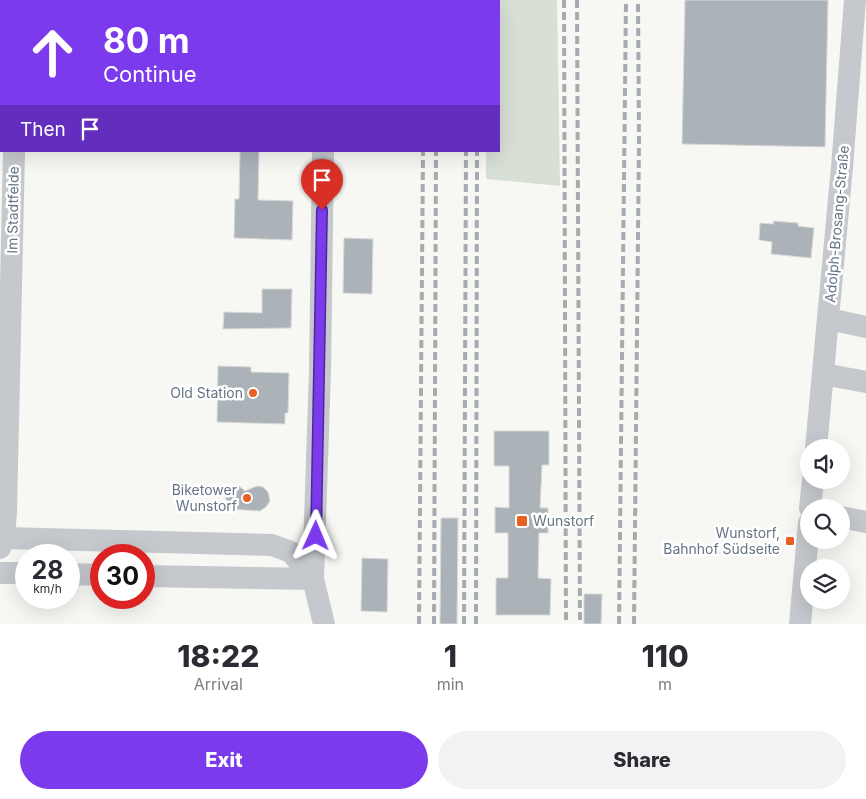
<!DOCTYPE html>
<html lang="en">
<head>
<meta charset="utf-8">
<style>
  :root { --surface:#fff; --page:#f2f2f3; --text:#2b2b33; --muted:#7c7c81; --accent:#7c3aed }
  body { margin:0; font-family:Inter,sans-serif; background:var(--page); color:var(--text); height:100vh; display:flex; flex-direction:column; font-size:19px; white-space:nowrap }
  * { box-sizing:border-box; margin:0 }
  p { font-size:16px; color:var(--muted) }
  .icon { flex:none; width:28px; height:28px; fill:none; stroke:currentColor; stroke-width:2; stroke-linecap:round; stroke-linejoin:round }
  .map { position:relative; height:624px; overflow:hidden }
  .side { display:flex; flex-direction:column; background:var(--surface); flex:1 }
  .side>* { flex:none }
  .top-card { position:absolute; left:0px; top:0px; width:500px; height:152px; box-shadow:0 5px 20px #0002; background:#7c3aed; color:#fff; overflow:hidden }
  .tools { position:absolute; left:800px; top:439px; display:grid; gap:10px }
  .tools a { display:grid; place-items:center; width:50px; height:50px; border-radius:50%; background:var(--surface); box-shadow:0 5px 20px #0002; font-size:25px }
  .speed { position:absolute; left:15px; top:544px; display:flex; gap:10px; font-size:25px; font-weight:700; text-align:center }
  .speed>* { display:grid; place-content:center; width:65px; height:65px; border-radius:50%; background:var(--surface); box-shadow:0 5px 20px #0002; line-height:1 }
  .speed small { font-size:12px; font-weight:400 }
  .speed .limit { border:8px solid #d22; background:#fff; color:#111 }
  .pin { position:absolute; display:grid; place-items:center; width:42px; height:42px; color:#fff; margin:-51px -21px; border-radius:50% 50% 50% 0; rotate:-45deg; box-shadow:0 0 5px #0007 }
  .pin .icon { rotate:45deg }
  .me { position:absolute; width:55px; margin:-28px; rotate:1deg; stroke-linejoin:round; filter:drop-shadow(0 0 4px #0008) }
  .turn { display:flex; align-items:center; gap:18px; height:105px; padding:0 20px; font-size:22px }
  .turn .icon { width:65px; height:65px; stroke-width:2.5 }
  .turn b { display:block; font-size:35px; line-height:42px }
  .then { display:flex; align-items:center; height:48px; padding:0 20px; background:#0003; gap:10px; font-size:19px }
  .eta { display:flex; justify-content:space-evenly; align-items:center; height:85px; text-align:center }
  .eta b { font-size:30px; font-weight:800; line-height:35px }
  .primary-button { display:flex; gap:10px; margin-top:auto; padding:10px 20px }
  .primary-button a { flex:1; height:58px; border-radius:30px; background:var(--accent); color:#fff; font-size:20px; font-weight:800; line-height:58px; text-align:center }
  .primary-button a+a { background:var(--page); color:var(--text) }
  .map>svg:first-child { display:block }
  .green { fill:#d8dfd5 }
  .building { fill:#abb3b9; stroke:#d9d9d7 }
  .lines { fill:none; stroke-linecap:round; stroke-linejoin:round }
  .minor { stroke:#c5c8cc; stroke-width:22 }
  .rail { stroke:#a5abb1; stroke-width:4; stroke-dasharray:8 4; stroke-linecap:butt }
  .route-casing { stroke:#51269a; stroke-width:12 }
  .route { stroke:#7c3aed; stroke-width:9 }
  .poi-dot { fill:#e86123; stroke:#fff; stroke-width:2 }
  .labels { text-anchor:middle; stroke-width:5; stroke-linejoin:round; paint-order:stroke }
  .street-label { font-size:14px; fill:#657586; stroke:#fff }
  .poi-label { font-size:14px; fill:#657586; stroke:#fff; text-anchor:end }
</style>
</head>
<body>
<div class="map">
<svg width="866" height="624" viewBox="0 0 866 624">
  <rect width="100%" height="100%" fill="#f7f7f4"/>
  <path class="green" d="M 490,0 L 557,0 L 560,186 L 486,179 L 486,151 L 499,151 L 499,1 Z"/>
  <g class="building">
    <path d="M 685,0 L 828,0 L 825,147 L 682,144 Z"/>
    <path d="M 240,151 L 259,151 L 258,200 L 293,201 L 292,240 L 234,238 L 235,199 L 239,199 Z"/>
    <path d="M 774,221 L 798,223 L 798,226 L 814,228 L 811,258 L 771,254 L 772,242 L 759,240 L 760,223 L 773,224 Z"/>
    <path d="M 344,238 L 373,239 L 372,294 L 343,293 Z"/>
    <path d="M 262,289 L 292,289 L 291,328 L 223,329 L 224,312 L 262,313 Z"/>
    <path d="M 218,366 L 251,367 L 251,372 L 289,373 L 288,413 L 285,413 L 285,424 L 217,422 Z"/>
    <path d="M 494,431 L 549,431 L 549,465 L 542,465 L 540,508 L 548,508 L 548,533 L 539,533 L 538,578 L 551,579 L 550,615 L 496,615 L 496,578 L 508,578 L 508,533 L 495,533 L 495,507 L 509,508 L 509,466 L 494,466 Z"/>
    <path d="M 232,486 L 239,486 L 245,491 L 257,486 L 263,487 L 268,492 L 270,501 L 266,507 L 260,511 L 228,509 L 225,495 L 227,491 Z"/>
    <path d="M 441,518 L 458,518 L 457,624 L 440,624 Z"/>
    <path d="M 362,558 L 388,559 L 387,612 L 361,611 Z"/>
    <path d="M 584,594 L 602,594 L 601,624 L 584,624 Z"/>
  </g>
  <g class="lines">
    <g class="minor">
      <path d="M 17,1 L 17,0"/>
      <path d="M 325,1 L 325,0"/>
      <path d="M 0,111 L 1,111"/>
      <path d="M 323,151 L 320,371 L 313,579 L 324,624"/>
      <path d="M 829,319 L 866,327"/>
      <path d="M 823,374 L 866,382"/>
      <path d="M 816,448 L 842,167 L 855,0"/>
      <path d="M 810,508 L 813,480"/>
      <path d="M 841,517 L 866,522"/>
      <path d="M 4,538 L 272,545 L 291,552 L 313,579"/>
      <path d="M 0,548 L 4,538 L 6,511 L 14,151"/>
      <path d="M 0,573 L 26,573"/>
      <path d="M 69,574 L 101,575"/>
      <path d="M 144,576 L 313,579"/>
      <path d="M 800,624 L 809,523"/>
    </g>
    <g class="rail">
      <path d="M 564,0 L 566,624"/>
      <path d="M 577,0 L 580,624"/>
      <path d="M 427,1 L 427,0"/>
      <path d="M 440,1 L 440,0"/>
      <path d="M 468,1 L 468,0"/>
      <path d="M 480,1 L 480,0"/>
      <path d="M 419,624 L 423,151"/>
      <path d="M 434,624 L 436,151"/>
      <path d="M 464,624 L 466,151"/>
      <path d="M 476,624 L 477,151"/>
      <path d="M 619,624 L 626,0"/>
      <path d="M 634,624 L 639,139 L 638,0"/>
    </g>
  </g>
  <g class="lines">
    <g class="route-casing">
      <path id="route" d="M 316,536 L 322,210"/>
    </g>
    <use href="#route" class="route"/>
  </g>
  <g class="poi-dot">
    <circle cx="253" cy="393" r="5"/>
    <circle cx="247" cy="498" r="5"/>
    <rect x="516" y="515" width="12" height="12" rx="2.5"/>
    <rect x="785" y="536" width="10" height="10" rx="2.5"/>
  </g>
  <g class="labels">
    <g class="street-label">
      <text transform="translate(13 210) rotate(-89)" y="5">Im Stadtfelde</text>
      <text transform="translate(837 224) rotate(-85)" y="5">Adolph-Brosang-Straße</text>
    </g>
    <g class="poi-label">
      <text x="243" y="398">Old Station</text>
      <text x="237" y="495">Biketower<tspan x="237" dy="16">Wunstorf</tspan></text>
      <text x="533" y="526" text-anchor="start">Wunstorf</text>
      <text x="780" y="538">Wunstorf,<tspan x="780" dy="16">Bahnhof Südseite</tspan></text>
    </g>
  </g>
</svg>
<div class="tools">
<a><svg class="icon" aria-label="sound" viewBox="0 0 24 24"><path d="M4 9h4l5-4v14l-5-4H4zM17 9q2 3 0 6"/></svg></a>
<a><svg class="icon" aria-label="search" viewBox="0 0 24 24"><circle cx="10" cy="10" r="6"/><path d="M15 15l6 6"/></svg></a>
<a><svg class="icon" aria-label="layers" viewBox="0 0 24 24"><path d="M12 4l9 5-9 5-9-5zM3 14l9 5 9-5"/></svg></a>
</div>
<div class="speed"><div>28<small>km/h</small></div><div class="limit">30</div></div>
<div class="pin" style="left:322px;top:210px;background:#d93025"><svg class="icon" aria-label="arrive" viewBox="0 0 24 24"><path d="M6 21V4h12l-3 4 3 4H6"/></svg></div>
<svg class="me" style="left:316px;top:536px" viewBox="-20 -20 40 40"><path d="M0-17L14 15 0 8-14 15z" fill="#7c3aed" stroke="#fff" stroke-width="4"/></svg>
<div class="top-card">
<div class="turn"><svg class="icon" aria-label="ahead" viewBox="0 0 24 24"><path d="M12 20V5M6 11l6-6 6 6"/></svg><div><b>80 m</b>Continue</div></div>
<div class="then">Then<svg class="icon" aria-label="arrive" viewBox="0 0 24 24"><path d="M6 21V4h12l-3 4 3 4H6"/></svg></div>
</div>
</div>
<section class="side">
<div class="eta">
<div><b>18:22</b><p>Arrival</p></div>
<div><b>1</b><p>min</p></div>
<div><b>110</b><p>m</p></div>
</div>
<div class="primary-button"><a>Exit</a><a>Share</a></div>
</section>
</body>
</html>
